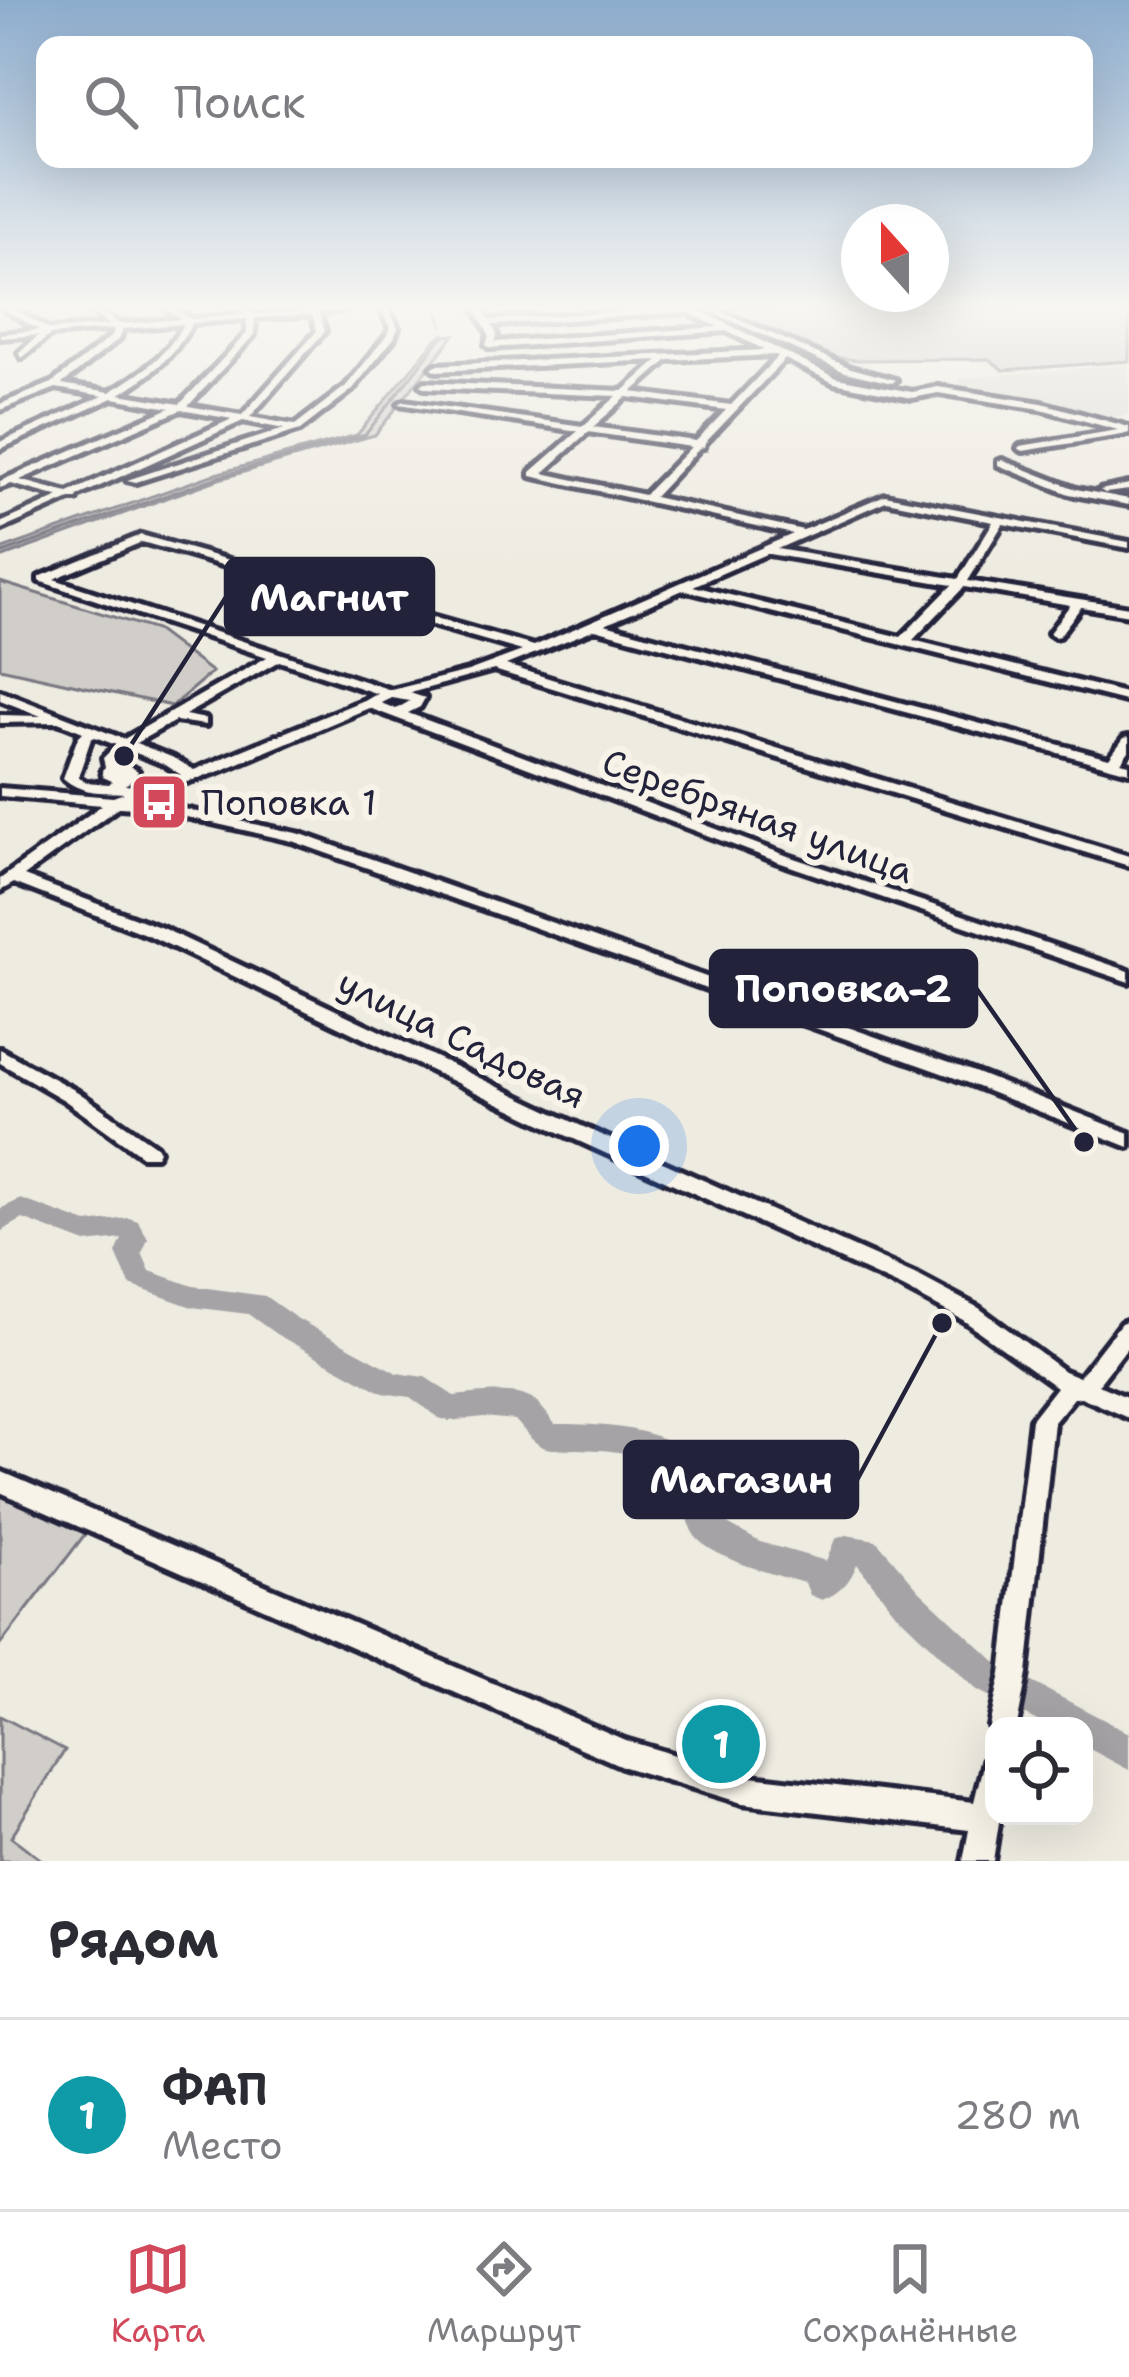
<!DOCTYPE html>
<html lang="ru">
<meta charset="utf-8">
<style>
body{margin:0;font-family:"Shantell Sans",sans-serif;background:#f2f2f3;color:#2b2b33}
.controls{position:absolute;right:36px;bottom:36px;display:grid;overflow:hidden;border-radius:24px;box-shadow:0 12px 48px #0002}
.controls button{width:108px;height:108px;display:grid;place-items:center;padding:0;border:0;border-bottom:3px solid #e1e1e2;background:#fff;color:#2b2b33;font:60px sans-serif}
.compass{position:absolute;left:841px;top:204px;width:108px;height:108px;border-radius:50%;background:#fff;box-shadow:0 12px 48px #0002;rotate:339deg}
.you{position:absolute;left:639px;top:1146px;width:42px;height:42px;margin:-30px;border:9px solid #fff;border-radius:50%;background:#1a73e8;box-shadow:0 0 0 18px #1a73e833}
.badge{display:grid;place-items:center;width:78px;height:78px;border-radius:50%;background:#d1495b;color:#fff;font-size:39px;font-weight:700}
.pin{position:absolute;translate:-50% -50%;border:6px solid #fff;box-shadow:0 3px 12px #0006}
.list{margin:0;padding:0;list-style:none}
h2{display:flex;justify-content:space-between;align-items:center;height:156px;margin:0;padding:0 48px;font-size:51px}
h2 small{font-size:39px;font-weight:400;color:#7c7c81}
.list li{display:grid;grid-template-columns:78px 1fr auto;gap:36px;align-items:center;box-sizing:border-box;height:192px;padding:0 48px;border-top:3px solid #e1e1e2}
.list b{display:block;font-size:45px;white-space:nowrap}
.list p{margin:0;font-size:39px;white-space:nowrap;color:#7c7c81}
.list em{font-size:39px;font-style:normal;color:#7c7c81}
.icon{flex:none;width:66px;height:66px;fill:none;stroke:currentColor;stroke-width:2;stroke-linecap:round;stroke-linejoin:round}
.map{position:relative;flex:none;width:1129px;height:1861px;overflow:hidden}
.search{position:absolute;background:#fff;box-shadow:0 12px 48px #0002;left:36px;right:36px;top:36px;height:132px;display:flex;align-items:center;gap:30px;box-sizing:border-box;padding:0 42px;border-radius:24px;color:#7c7c81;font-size:45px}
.sheet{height:348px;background:#fff}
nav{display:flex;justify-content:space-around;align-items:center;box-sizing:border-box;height:168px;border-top:3px solid #e1e1e2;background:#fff;font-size:33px;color:#7c7c81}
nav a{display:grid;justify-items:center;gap:6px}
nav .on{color:#d1495b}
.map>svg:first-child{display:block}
</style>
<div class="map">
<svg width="1129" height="1861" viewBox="0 0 1129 1861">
<rect width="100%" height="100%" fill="#eeebe1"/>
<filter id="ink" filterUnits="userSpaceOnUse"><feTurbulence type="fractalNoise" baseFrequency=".00833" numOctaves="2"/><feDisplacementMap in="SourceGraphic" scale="24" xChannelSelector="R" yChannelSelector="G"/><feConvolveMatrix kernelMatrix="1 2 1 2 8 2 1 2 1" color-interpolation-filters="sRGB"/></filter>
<g filter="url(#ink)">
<!-- built -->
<path fill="#dfdcd4" d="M1129 364V414L1099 419 958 392 960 378Z"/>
<!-- green -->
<g fill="#d1cdc9" stroke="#7a7882" stroke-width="3">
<path d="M716 309H1129V361L1003 370 989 359 857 360 824 356Z"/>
<path d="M454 335 375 435 219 479 0 558V550L212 475 357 435 438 337Z"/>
<path d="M0 582 156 630 212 672 172 706 0 668Z"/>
<path d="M0 1489 89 1529 0 1645Z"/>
<path d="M0 1716 65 1750 11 1837 43 1861H0Z"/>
</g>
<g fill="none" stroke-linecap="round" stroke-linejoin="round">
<!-- stream -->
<g stroke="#716f7b" stroke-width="3">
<path d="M438 309 442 325"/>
<path d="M0 554 218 477 365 435 444 334"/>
</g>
<!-- river -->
<path fill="#a6a3a6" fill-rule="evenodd" d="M21 1199 87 1223 129 1218 138 1221 148 1239 142 1253 150 1271 193 1286 265 1296 296 1318 397 1373 425 1377 454 1396C476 1394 515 1387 535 1401 542 1406 549 1417 555 1424 627 1424 717 1431 722 1521L760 1542 826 1561 835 1539 846 1535 876 1540 920 1591 999 1665 1129 1733V1770L1084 1746V1726H1047L975 1689 896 1613 857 1564C850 1582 840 1593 822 1600L810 1595 805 1583C778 1576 711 1558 695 1536 678 1513 705 1491 660 1465 635 1451 605 1450 578 1449 567 1449 551 1451 541 1446 531 1441 523 1428 515 1420L483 1417 449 1421 439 1418 410 1397 383 1393 276 1334 248 1314 192 1307 130 1285 116 1253 122 1239 86 1243 23 1219 0 1232V1209Z"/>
</g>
<!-- building -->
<path fill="#bbb8b7" stroke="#22223b" stroke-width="3" d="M710 1719 745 1733 733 1768 697 1755Z"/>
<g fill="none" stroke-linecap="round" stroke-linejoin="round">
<!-- minor casing -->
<g stroke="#22223b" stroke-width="10">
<g id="minor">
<path d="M4 309H14L50 330 110 325 88 309H97L120 324 181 319 166 309H175L191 319 245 314 242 311 245 309 254 314 349 309 319 313 325 331 250 417 295 425 346 386 387 335 390 328 381 309H389L398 328 394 338 352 390 300 430 136 482 127 480 284 429 243 421 78 496 77 499H70L0 530V523L59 497 11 484 0 488V481L170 408 113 398 0 449V442L103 396 56 388 0 410V404L52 383 113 335 114 329 50 335 22 358 19 353 39 335 0 338V334L39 330ZM312 314 317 331 242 415 188 406 254 335 255 318ZM247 319V333L180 404 120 394C151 375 175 356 192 323ZM183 324C167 356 140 374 110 392L62 384 120 338 123 329ZM181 410 232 419 68 493 20 480Z"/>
<path d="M475 309H483L489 320 659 309H697L837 378 912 392 938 387 1042 403 1129 427V433L1122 435 1023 451 1018 448 1020 446 1118 430 1041 409 938 393 912 398 834 383 785 359 705 443 704 447 700 448 654 497 803 530 885 495 1129 542V548L1003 524 968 581 1129 607V615L1081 607 1059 636 1055 637 1049 633 1070 605 964 587 913 640 1129 694V702L683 590 605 624 1109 758 1124 738 1129 737V751L1121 762 1129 764V772L595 629 506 665 1129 856V866L494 670 410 693 425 698 420 707 408 713 788 856 1129 971V982L778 862 369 708 220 771 136 799 301 834 964 1068 1129 1133V1147L950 1076 292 841 151 809 119 807 24 876 162 928 577 1124 919 1276 979 1308 1064 1371 1079 1377 1121 1323 1129 1320V1345L1098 1385 1129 1398V1418L1081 1397 1074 1398 1054 1422 1027 1674 1017 1726H994V1736L989 1726 1001 1674 1031 1419 1056 1387 963 1320 903 1288 563 1134 150 936 14 883 0 891V879L102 805 0 796V788L113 797 124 793C101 792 81 794 63 778L78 737 83 732 58 722 0 723V715L41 716 0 700V691L124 739 267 657 39 581V577L141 535 534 646 793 534 531 476V472L578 431 399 404 404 401 583 426 617 396 425 388 421 385 425 382 623 391 658 360 436 371 432 368 436 365 765 350 726 331 490 348 486 345 489 335ZM687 312 718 327 495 342 497 335 492 325ZM775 355 778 356 731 405 632 392 668 360ZM627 397H628L726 410 696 441 593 427ZM588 432 691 447 644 495 543 473ZM886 501 993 522 958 579 777 549ZM142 542 522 651 468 671 391 690 54 579ZM766 554H769L952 585 901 637 693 586ZM279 661 378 694 194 770 174 758 136 743 175 721 206 725V719L185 715ZM391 698 410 701 396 709 381 703ZM95 737 116 745 103 758 105 767 102 770 103 777 112 781 109 784 86 782 78 777 91 739ZM128 750 164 764 181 775 143 787 125 785 134 779 138 771 126 764 119 763 117 759Z"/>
<path d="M705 309H715L851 368 896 380 892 383 845 372Z"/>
<path d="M1002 460 1076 489 1129 499V505L1069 494 998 465V461Z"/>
<path d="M1129 484V490L1105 493 1100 490Z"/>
<path d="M0 1049 78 1092 156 1146 159 1151 156 1156H142L64 1100 0 1063Z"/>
<path d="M0 1471 625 1740 742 1775 974 1802 984 1761 994 1757V1816H1000L993 1861H963L969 1830 742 1803 624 1767 0 1492Z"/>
</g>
</g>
<!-- minor -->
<use href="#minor" fill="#f7f3e8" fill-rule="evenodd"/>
</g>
</g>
<!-- sky -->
<linearGradient id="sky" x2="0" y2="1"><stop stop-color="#8dadce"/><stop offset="0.54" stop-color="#f7f6f2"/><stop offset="1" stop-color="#f7f6f2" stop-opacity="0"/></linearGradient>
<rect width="1129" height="569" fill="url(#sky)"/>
<!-- icons -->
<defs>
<g id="bus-square" transform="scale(3)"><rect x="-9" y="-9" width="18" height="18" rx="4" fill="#d1495b" stroke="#f7f3e8"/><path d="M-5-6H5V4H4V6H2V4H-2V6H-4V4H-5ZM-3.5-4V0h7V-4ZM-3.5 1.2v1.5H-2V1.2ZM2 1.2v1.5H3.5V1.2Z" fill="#fff"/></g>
</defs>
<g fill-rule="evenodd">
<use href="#bus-square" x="159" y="802"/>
</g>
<g text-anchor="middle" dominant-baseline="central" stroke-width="12" stroke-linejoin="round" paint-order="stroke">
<!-- poi labels -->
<g font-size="36" fill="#22223b" stroke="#f7f3e8" text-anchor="start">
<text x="201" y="802">Поповка 1</text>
</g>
<!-- street labels -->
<g font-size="36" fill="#22223b" stroke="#f7f3e8">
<text transform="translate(758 816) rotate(20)">Серебряная улица</text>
<text transform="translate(462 1039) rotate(26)">улица Садовая</text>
</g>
</g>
<!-- callouts -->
<path fill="none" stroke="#22223b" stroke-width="4.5" d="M124 756L226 597M1084 1142L976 988M942 1323L857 1480"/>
<g fill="#22223b" stroke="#f7f3e8" stroke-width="4.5">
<circle cx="124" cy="756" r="12"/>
<circle cx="1084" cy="1142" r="12"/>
<circle cx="942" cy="1323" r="12"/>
</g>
<g fill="#22223b" stroke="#22223b" stroke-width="4.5">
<rect x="226" y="559" width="207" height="75" rx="12"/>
<rect x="711" y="951" width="265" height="75" rx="12"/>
<rect x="625" y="1442" width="232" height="75" rx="12"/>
</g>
<g font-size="39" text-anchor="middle" font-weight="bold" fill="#fff">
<text x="329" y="611">Магнит</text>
<text x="843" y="1002">Поповка-2</text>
<text x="741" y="1493">Магазин</text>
</g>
</svg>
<div class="controls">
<button><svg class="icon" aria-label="locate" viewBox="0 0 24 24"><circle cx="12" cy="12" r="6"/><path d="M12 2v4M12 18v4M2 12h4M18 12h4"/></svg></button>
</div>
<svg class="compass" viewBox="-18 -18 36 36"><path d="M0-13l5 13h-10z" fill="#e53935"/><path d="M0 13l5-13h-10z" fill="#7c7c81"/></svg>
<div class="you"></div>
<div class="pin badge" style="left:721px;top:1744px;background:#0f9aa8">1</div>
<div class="search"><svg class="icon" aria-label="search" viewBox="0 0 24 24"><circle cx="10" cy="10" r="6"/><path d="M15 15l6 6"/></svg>Поиск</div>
</div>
<section class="sheet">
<h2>Рядом<small></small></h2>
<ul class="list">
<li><span class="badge" style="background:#0f9aa8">1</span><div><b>ФАП</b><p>Место</p></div><em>280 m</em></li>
</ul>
</section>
<nav>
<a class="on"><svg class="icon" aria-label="map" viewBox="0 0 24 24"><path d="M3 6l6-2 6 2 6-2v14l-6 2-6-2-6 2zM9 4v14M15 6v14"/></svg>Карта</a>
<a><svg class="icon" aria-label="directions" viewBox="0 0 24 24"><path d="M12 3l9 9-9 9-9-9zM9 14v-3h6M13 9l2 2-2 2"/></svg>Маршрут</a>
<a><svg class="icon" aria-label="saved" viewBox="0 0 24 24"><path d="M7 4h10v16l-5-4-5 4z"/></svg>Сохранённые</a>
</nav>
